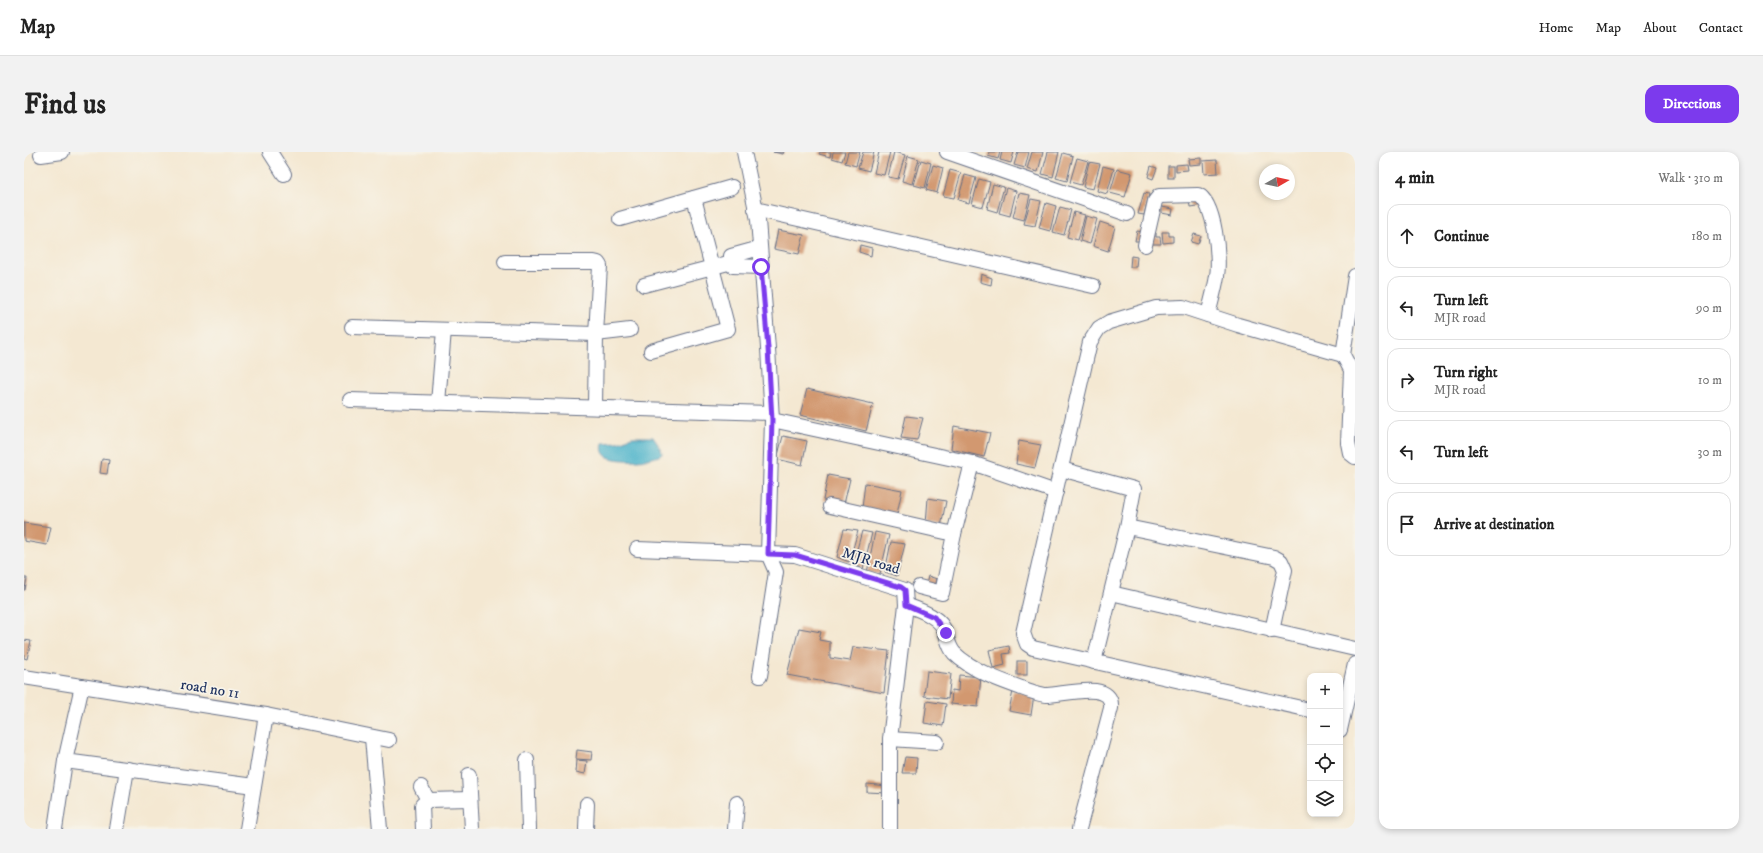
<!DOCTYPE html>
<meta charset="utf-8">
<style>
body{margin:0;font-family:"IM FELL DW Pica",serif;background:#f2f2f2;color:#222}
.controls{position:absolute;right:12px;bottom:12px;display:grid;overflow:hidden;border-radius:8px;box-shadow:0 2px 6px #0003}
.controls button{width:36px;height:36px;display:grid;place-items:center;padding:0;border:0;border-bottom:1px solid #e0e0e0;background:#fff;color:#222;font:20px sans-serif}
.compass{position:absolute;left:1235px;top:12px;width:36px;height:36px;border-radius:50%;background:#fff;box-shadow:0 2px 6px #0003;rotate:81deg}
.stop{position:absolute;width:12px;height:12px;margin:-9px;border:3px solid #7c3aed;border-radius:50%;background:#fff}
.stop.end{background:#7c3aed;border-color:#fff;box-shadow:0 1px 4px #0008}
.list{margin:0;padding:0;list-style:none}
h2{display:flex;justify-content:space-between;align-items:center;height:52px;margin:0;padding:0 16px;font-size:17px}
h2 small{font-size:13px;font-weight:400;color:#767676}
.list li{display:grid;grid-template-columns:26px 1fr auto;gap:12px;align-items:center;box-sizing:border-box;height:64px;margin:0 8px 8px;padding:0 8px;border:1px solid #e0e0e0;border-radius:12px}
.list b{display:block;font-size:15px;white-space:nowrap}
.list p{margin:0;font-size:13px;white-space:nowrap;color:#767676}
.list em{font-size:13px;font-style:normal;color:#767676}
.icon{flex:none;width:22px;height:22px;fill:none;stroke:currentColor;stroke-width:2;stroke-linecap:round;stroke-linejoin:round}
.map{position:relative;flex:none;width:1331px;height:677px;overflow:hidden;border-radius:12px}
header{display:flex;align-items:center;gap:24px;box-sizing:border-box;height:56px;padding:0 20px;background:#fff;border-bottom:1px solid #e0e0e0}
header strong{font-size:19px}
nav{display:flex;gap:22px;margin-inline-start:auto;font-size:14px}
.intro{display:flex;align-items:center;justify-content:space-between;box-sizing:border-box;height:96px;padding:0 24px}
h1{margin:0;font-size:28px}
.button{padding:10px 18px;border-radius:12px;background:#7c3aed;color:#fff;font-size:14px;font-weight:700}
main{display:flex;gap:24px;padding:0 24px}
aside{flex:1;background:#fff;border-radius:12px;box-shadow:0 2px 6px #0003}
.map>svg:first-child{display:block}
</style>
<header>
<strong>Map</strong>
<nav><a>Home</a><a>Map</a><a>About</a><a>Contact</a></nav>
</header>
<div class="intro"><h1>Find us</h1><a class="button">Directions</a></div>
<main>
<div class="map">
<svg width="1331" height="677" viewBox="0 0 1331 677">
<rect width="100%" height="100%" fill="#f7f3e8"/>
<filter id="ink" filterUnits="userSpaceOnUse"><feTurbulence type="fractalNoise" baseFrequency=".025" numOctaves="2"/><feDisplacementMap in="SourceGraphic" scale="8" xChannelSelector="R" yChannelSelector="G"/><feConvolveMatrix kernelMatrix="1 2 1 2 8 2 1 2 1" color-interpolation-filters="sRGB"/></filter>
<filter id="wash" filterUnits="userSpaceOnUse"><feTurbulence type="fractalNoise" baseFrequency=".012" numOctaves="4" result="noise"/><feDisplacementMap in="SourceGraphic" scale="16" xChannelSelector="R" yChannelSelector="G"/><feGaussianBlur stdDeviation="0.9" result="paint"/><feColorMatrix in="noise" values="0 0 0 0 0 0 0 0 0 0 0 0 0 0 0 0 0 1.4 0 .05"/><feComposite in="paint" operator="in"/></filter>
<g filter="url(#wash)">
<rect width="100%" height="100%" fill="#f4e8d2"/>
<!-- water -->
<path fill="#4db4cb" stroke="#347294" d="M608 285H629L637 297 638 302C630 309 589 311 581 303 578 300 578 295 579 291L594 290Z"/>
<g id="blocks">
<!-- building -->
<g fill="#d2986f">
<path d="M749 0H760L759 2Z"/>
<path d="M796 0H807L806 5 795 2Z"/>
<path d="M809 0H821L818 9 808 6Z"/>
<path d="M824 0H836L832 14 821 11Z"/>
<path d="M839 0H850L845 19 834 16Z"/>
<path d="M855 0H866L860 23 850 21Z"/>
<path d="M870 0 881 3 874 27 864 25Z"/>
<path d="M965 0H976L974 7 964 4Z"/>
<path d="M978 0H990L987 11 976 8Z"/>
<path d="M994 0H1005L1001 16 990 13Z"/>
<path d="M1008 0H1019L1014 20 1003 17Z"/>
<path d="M1024 0H1035L1029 25 1018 22Z"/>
<path d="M1039 1 1049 4 1043 29 1032 26Z"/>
<path d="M884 4 895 7 888 32 878 29Z"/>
<path d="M1053 6 1064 9 1057 33 1046 30Z"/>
<path d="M1177 6V12L1165 13 1164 7Z"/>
<path d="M897 8 907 11 901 36 890 33Z"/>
<path d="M1193 8 1194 21 1180 22 1179 9Z"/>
<path d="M1065 10 1076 12 1069 37 1059 35Z"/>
<path d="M1163 12 1164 18 1152 19V13Z"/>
<path d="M909 13 919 16 913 41 902 38Z"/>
<path d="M1079 14 1090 17 1083 42 1073 39Z"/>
<path d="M1127 14 1133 16 1129 27 1124 25Z"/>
<rect x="1144" y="14" width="6" height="12"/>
<path d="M1093 17 1108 21 1101 45 1086 41Z"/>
<path d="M926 18 937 21 930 46 919 44Z"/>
<path d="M941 23 952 26 945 51 934 48Z"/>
<path d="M955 27 966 30 959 55 948 52Z"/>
<path d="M969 32 980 35 973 60 963 57Z"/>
<path d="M982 36 992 39 986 64 975 61Z"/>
<path d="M995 41 1006 43 1000 68 989 65Z"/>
<path d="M1120 41 1125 42 1120 63 1114 62Z"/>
<path d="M1007 47 1017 49 1011 74 1000 72Z"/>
<path d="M1165 47 1179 53 1166 55Z"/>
<path d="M1022 51 1032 54 1026 79 1015 76Z"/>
<path d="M1036 55 1047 58 1040 83 1029 80Z"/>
<path d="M1138 55 1149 57 1148 63 1138 61Z"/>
<path d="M1050 60 1061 63 1054 88 1043 85Z"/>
<path d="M1062 64 1073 67 1066 92 1056 89Z"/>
<path d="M1076 70 1091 75 1084 99 1069 94Z"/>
<path d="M754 78 780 83 775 102 750 97Z"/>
<path d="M1113 79 1119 80 1118 89H1111Z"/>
<path d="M1138 80H1145V84H1149V90L1139 91Z"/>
<path d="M1132 81V85H1136L1137 92H1126V82Z"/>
<path d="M1170 82 1177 84 1174 92 1167 90Z"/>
<path d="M836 93 848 96 847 104 835 100Z"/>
<path d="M1107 104 1113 105 1112 115H1106Z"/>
<path d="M957 122 968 126 967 133 956 130Z"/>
<path d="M783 237 849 252 842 279 776 263Z"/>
<path d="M882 264 899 266 893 288 877 286Z"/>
<path d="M930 274 966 281 960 305 927 297Z"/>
<path d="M759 284 783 289 778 313 753 307Z"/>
<path d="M995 289 1017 293 1011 316 992 312Z"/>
<path d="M78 307 85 308 83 322 76 321Z"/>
<path d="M804 323 826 327 820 352 799 348Z"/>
<path d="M841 331 878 338 873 362 838 356Z"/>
<path d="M904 346 922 349 917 375 902 372Z"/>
<path d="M0 371 27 375 23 393 0 389Z"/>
<path d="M820 377 834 379 825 410 813 405Z"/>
<path d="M838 379 848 381 839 417 829 412Z"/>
<path d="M851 380 865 383 856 422 843 421Z"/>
<path d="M867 390 881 392 873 424 861 420Z"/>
<path d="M904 424 913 427 911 435 902 433Z"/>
<path d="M0 426H3L1 438H0Z"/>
<path d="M775 476 797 480 795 488 806 490V506L826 509 829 495 865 499 860 541 763 523Z"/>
<path d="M0 488 7 489 3 507 0 506Z"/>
<path d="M985 494 986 501 979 502 981 513 969 516 965 498Z"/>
<rect x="993" y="509" width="10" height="14"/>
<path d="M903 519 927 522 924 547 900 544Z"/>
<path d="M935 523 957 525 954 555 927 552 928 538 934 539Z"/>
<path d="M989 539 1010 543 1007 563 985 559Z"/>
<path d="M903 549 922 552 919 574 900 571Z"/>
<path d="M553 598 568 600 567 608 552 607Z"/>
<path d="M881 605 893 606 892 621H878Z"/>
<path d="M553 608 563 609 561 622 552 620Z"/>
<path d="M843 632 864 634 863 641 843 640Z"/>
</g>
</g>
</g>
<g filter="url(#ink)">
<use href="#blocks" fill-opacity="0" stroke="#677087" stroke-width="1"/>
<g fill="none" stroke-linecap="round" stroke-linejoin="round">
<!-- minor casing -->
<g stroke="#677087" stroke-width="16">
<g id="minor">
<path d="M246 0 260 22"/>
<path d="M720 0 734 68 744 196 748 268 744 402 752 420 736 524"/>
<path d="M923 0 1103 62"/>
<path d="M17 3 38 0"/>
<path d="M731 57 1069 134"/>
<path d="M596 67 708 35"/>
<path d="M1121 93 1131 49 1135 44 1174 43C1191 50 1196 107 1193 124 1191 137 1187 150 1184 163"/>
<path d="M736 96 707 104 709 114 737 115"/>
<path d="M481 110H570L574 111 576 114 572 182 571 255"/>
<path d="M1331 124 1319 203 1327 218 1324 291 1326 301 1331 305"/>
<path d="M620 133 708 110"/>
<path d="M328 175 572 182 606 178"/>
<path d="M627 199 704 177 670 46"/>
<path d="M326 248 747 261"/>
<path d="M414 251 420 178"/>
<path d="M748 268 948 311 1032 340"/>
<path d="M1037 317 1110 337 1103 375 1070 510"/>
<path d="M806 354 930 382"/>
<path d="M1103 375 1250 405 1257 409 1261 418 1248 479"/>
<path d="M613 397 771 403 881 438 882 453 866 587V677"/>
<path d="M895 435 918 441 930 382 948 311"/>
<path d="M1087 441 1331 497"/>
<path d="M882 453C896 458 918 465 922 482 924 489 925 495 930 501 949 520 983 531 1009 540 1013 541 1018 543 1023 543 1039 543 1090 527 1087 556L1055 677"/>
<path d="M0 525 242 563 365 588"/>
<path d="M1286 558 1009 496 1003 492 999 481 1066 190 1075 176 1085 170 1132 156 1159 155 1214 173 1319 203"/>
<path d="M1316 578 1331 512"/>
<path d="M348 586 356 677"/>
<path d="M866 587 913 590"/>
<path d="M503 608 505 677"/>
<path d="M41 609 230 634"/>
<path d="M445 623 448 677"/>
<path d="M397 635 404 648"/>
<path d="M31 677 41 609 58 534"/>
<path d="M93 677 103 617"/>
<path d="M223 677 242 563"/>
<path d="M399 677 398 653 404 648 446 647"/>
<path d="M562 677 563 652"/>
<path d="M711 677 713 651"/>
</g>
</g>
<!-- minor -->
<use href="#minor" stroke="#fff" stroke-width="14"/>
</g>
</g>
<g fill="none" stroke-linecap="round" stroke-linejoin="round" filter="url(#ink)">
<!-- route -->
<path stroke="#7c3aed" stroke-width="5" d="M737 115 744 196 748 268 744 402 771 403 877 435 881 438 882 453 910 465 922 481"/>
</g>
<g text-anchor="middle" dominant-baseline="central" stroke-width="3.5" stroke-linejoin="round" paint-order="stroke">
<!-- street labels -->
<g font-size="15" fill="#1b2f5e" stroke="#f7f3e8">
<text transform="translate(847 409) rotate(17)">MJR road</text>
<text transform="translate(186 537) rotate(9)">road no 11</text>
</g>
</g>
</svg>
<div class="controls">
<button>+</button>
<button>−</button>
<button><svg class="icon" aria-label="locate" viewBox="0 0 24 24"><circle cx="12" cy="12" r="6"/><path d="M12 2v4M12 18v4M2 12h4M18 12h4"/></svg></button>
<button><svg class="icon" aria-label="layers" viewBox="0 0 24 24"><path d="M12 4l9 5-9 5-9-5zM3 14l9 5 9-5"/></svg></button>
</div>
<svg class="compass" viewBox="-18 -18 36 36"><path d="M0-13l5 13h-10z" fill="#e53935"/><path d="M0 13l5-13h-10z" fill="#767676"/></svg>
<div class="stop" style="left:737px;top:115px"></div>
<div class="stop end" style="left:922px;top:481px"></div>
</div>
<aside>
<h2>4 min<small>Walk · 310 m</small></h2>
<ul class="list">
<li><svg class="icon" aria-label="ahead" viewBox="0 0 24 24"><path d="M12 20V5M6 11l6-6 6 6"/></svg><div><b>Continue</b></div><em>180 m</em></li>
<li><svg class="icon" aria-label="left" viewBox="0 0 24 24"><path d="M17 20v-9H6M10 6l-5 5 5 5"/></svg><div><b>Turn left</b><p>MJR road</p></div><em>90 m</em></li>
<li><svg class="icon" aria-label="right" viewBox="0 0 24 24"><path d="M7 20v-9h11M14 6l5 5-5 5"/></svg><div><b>Turn right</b><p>MJR road</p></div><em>10 m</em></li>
<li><svg class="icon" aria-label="left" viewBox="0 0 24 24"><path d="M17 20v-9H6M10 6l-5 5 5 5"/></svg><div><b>Turn left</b></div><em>30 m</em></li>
<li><svg class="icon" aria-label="arrive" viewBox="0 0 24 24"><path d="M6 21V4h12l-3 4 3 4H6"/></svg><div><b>Arrive at destination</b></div></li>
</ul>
</aside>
</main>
